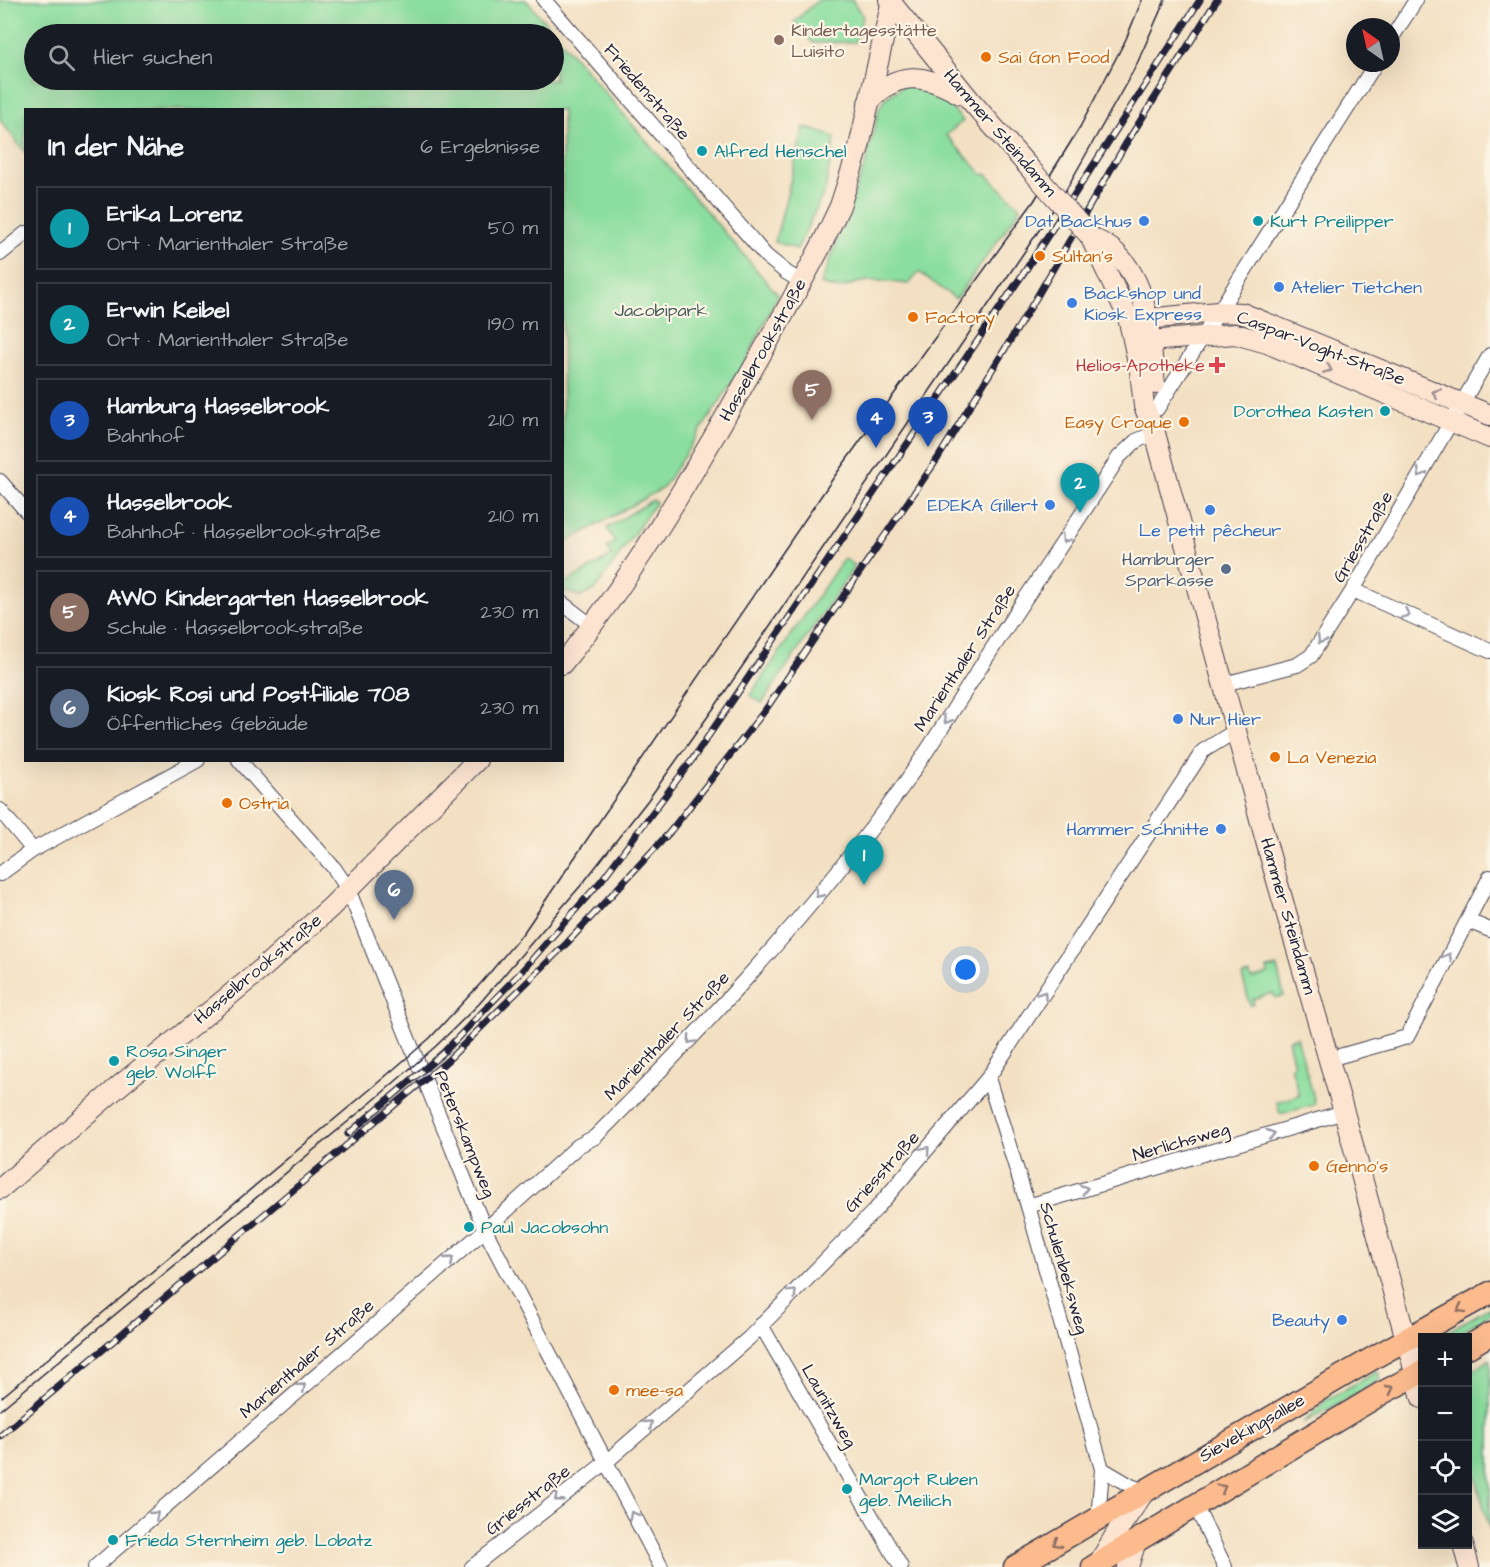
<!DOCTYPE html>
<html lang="de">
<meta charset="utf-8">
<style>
body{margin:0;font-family:"Architects Daughter",sans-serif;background:#242831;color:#f1f3f6}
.controls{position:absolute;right:18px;bottom:18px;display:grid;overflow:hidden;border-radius:0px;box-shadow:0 6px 24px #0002}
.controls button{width:54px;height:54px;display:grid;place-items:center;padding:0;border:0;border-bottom:2px solid #363941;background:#171b24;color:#f1f3f6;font:30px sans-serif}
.compass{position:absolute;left:1346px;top:18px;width:54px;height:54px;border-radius:50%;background:#171b24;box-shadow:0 6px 24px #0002;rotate:326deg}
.you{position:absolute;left:966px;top:970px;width:21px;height:21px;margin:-15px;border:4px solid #fff;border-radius:50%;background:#1a73e8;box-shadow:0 0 0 9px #1a73e833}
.badge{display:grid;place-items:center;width:39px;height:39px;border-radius:50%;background:#1a73e8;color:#fff;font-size:20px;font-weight:700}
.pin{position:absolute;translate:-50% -50px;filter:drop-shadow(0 2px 3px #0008)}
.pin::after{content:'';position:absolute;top:32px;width:21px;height:18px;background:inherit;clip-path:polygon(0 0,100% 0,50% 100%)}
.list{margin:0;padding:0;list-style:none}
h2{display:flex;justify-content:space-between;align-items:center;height:78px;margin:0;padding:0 24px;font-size:26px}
h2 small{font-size:20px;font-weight:400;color:#9ea1a6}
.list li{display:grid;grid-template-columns:39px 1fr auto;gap:18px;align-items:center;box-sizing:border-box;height:84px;margin:0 12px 12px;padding:0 12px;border:2px solid #363941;border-radius:0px}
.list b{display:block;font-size:22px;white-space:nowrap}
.list p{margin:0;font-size:20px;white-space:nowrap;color:#9ea1a6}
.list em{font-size:20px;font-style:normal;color:#9ea1a6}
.icon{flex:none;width:33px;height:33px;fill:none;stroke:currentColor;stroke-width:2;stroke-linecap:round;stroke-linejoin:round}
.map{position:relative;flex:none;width:1490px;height:1567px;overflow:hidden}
.search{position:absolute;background:#171b24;box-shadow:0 6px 24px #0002;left:24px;top:24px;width:540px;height:66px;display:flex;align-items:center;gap:15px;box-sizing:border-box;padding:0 21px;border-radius:33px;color:#9ea1a6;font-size:22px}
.panel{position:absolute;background:#171b24;box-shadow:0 6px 24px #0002;left:24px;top:108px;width:540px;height:654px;border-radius:0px}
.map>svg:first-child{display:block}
</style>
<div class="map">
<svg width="1490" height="1567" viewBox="0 0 1490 1567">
<rect width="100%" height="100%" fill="#fcf5e5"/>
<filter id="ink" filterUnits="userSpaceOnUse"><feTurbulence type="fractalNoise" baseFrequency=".0167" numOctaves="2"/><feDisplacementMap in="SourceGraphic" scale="12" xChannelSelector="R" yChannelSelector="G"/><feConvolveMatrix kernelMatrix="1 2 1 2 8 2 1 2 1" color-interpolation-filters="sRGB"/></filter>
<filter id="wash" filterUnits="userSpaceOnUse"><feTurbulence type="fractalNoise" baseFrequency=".008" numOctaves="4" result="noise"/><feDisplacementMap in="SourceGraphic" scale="24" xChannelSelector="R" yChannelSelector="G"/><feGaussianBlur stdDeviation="1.35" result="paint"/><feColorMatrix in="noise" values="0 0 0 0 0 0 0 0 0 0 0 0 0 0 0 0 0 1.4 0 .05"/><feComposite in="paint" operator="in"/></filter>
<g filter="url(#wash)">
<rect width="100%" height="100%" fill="#f3e0c2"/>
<!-- green -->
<g fill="#8bde9f" stroke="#56806d" stroke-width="1.5" fill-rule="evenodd">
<path d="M0 0H526L778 295 745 363 663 488 563 544 562 110H26L25 152 0 120ZM34 34H554V80H34Z"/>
<path d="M818 0H852L863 16 855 42 813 43 794 22Z"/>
<path d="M905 85 938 92 963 121 946 135 983 175 986 174 1021 208 956 299 919 272 909 284C894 283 877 279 862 282 844 285 840 293 821 284L866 162 879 109 885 98Z"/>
<path d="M804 127 835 137 825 190 797 249 775 242Z"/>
<path d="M652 500 656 502 595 590 581 597 563 590V579L565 583 612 556 607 547 615 542 607 528Z"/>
<path d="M844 558 855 566 762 703 750 695Z"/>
<path d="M1277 967 1284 996 1275 998 1273 993 1253 999 1254 1004 1250 1005 1242 976 1250 974 1251 979 1268 974 1267 969Z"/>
<path d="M1297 1037 1315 1102 1314 1105 1280 1114 1277 1102 1299 1095 1291 1066 1294 1065 1288 1040Z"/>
<path d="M1490 1307V1314L1452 1337H1443L1442 1335Z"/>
<path d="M1490 1359V1530L1468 1450V1379L1471 1372Z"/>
<path d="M1378 1371 1380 1380 1302 1424 1326 1400Z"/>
</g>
</g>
<g filter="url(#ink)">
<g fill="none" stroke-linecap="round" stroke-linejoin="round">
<!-- street casing -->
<g stroke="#413e4f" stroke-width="16">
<g id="street">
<path d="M544 0 766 256 787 273 802 282"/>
<path d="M1391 39 1416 0"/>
<path d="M0 254 26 233"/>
<path d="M1157 409 1376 63"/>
<path d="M0 481 26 511"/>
<path d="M1353 590 1490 651"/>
<path d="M562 603 592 626"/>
<path d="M1224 684 1297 665 1311 656 1353 590 1490 355"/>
<path d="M239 760 334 868 348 889 485 1230 661 1567"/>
<path d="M0 810 33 850"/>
<path d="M0 874 33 850 198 760"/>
<path d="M1468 921 1490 930"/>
<path d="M1329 1059 1407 1037 1490 877"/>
<path d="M988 1078 1028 1206 1102 1469 1098 1520"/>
<path d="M1028 1206 1344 1112"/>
<path d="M761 1325 901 1567"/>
<path d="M1102 1469 1131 1486 1145 1491"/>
<path d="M1195 1505 1225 1567"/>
<path d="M95 1567 485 1230 578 1146 595 1137C697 1035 794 931 881 816 922 762 957 703 994 646 1035 583 1078 521 1119 457L1136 441 1155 433"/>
<path d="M472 1567 605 1463 749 1338 876 1209 988 1078 1203 751 1237 730"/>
</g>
</g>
<!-- secondary casing -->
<g stroke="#413e4f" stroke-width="22">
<g id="secondary">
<path d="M889 0 970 100 1033 172"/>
<path d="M868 103C897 69 925 74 960 94"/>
<path d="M1090 236 1128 317 1140 371 1144 406 1155 433 1273 867 1344 1112 1422 1398"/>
<path d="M1090 236C1099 242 1110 246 1117 254 1151 288 1149 339 1155 384"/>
<path d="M1147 319 1218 312 1242 313 1490 415"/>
<path d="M1150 341 1235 334 1267 343 1490 438"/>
<path d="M562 664C629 582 683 491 735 400 764 349 793 299 820 248L840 206 859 147 892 0"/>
<path d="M0 1189 118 1087 264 967 331 907 477 760"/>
<path d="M1463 1544 1469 1567"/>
<path d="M1098 1564 1120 1527 1145 1491"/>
<path d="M1128 1567 1136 1541"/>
</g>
</g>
<!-- primary casing -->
<g stroke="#413e4f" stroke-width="25">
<g id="primary">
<path d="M1468 1347 1490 1334"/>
<path d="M1015 1567 1380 1354 1490 1293"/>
<path d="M1093 1567 1382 1393 1422 1372"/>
</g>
</g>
<!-- street -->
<use href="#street" stroke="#fff" stroke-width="14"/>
<!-- secondary -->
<use href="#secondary" stroke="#fde4d1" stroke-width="20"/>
<!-- primary -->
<use href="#primary" stroke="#fbbb8d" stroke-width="22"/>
<!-- tram -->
<g stroke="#22223b" stroke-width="1.5">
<path d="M2 1397 367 1092 430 1038 482 982 524 932 834 477 1034 201 1080 127 1126 39 1142 0"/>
<path d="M0 1410 374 1100 436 1046 479 1004 583 883 648 800 716 705 1063 195 1136 66 1165 0"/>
</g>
<!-- rail casing -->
<g stroke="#22223b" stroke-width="7">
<g id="rail">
<path d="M348 1134 443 1053 520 973 601 881 692 760 1025 271 1200 0"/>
<path d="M0 1436 447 1061 567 943 669 833 766 709 938 458 1035 300 1125 145 1217 0"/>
</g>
</g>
<!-- rail -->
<use href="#rail" stroke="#fcf5e5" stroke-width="4.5" stroke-dasharray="14" stroke-linecap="butt"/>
<!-- secondary-bridge casing -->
<g stroke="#413e4f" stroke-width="22" stroke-linecap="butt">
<path id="secondary-bridge" d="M1033 172 1090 236"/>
</g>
<!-- secondary-bridge -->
<use href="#secondary-bridge" stroke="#fde4d1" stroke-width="20"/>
</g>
<!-- one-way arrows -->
<defs><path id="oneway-chevron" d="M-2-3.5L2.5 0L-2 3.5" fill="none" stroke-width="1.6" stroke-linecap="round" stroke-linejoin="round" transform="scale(1.5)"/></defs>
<g stroke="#9a8d8e">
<use href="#oneway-chevron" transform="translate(1328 369) rotate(23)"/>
<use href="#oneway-chevron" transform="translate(1436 393) rotate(-158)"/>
</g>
<g stroke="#9c9ca7">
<use href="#oneway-chevron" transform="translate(1421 473) rotate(120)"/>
<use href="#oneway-chevron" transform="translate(1065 539) rotate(124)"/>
<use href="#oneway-chevron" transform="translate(1406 614) rotate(24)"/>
<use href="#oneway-chevron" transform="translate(1321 640) rotate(122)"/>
<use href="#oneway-chevron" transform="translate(947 720) rotate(122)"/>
<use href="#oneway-chevron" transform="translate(819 894) rotate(129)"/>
<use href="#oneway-chevron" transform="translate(1448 957) rotate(-62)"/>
<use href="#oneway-chevron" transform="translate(1043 995) rotate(-57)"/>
<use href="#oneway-chevron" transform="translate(691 1040) rotate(133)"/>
<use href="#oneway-chevron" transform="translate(1271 1134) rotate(-16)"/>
<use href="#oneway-chevron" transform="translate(926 1150) rotate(-49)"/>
<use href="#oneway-chevron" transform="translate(1084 1189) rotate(-16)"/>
<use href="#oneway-chevron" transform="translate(450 1260) rotate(-41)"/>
<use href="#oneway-chevron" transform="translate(793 1293) rotate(-45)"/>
<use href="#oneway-chevron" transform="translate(302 1387) rotate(-41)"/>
<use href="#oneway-chevron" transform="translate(649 1424) rotate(-41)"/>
<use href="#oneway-chevron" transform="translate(558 1498) rotate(142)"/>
<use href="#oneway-chevron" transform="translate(155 1515) rotate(-41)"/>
<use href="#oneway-chevron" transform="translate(633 1515) rotate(-118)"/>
</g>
<g stroke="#8e6e64">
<use href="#oneway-chevron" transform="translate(1461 1309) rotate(151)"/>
<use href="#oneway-chevron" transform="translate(1390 1389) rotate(-28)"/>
<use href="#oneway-chevron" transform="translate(1222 1488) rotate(-31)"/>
<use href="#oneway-chevron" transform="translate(1057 1543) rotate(150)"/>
</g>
</g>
<!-- markers -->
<circle fill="#8d6e63" stroke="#fcf5e5" stroke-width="2" cx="779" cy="40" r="6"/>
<g fill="#e8710a" stroke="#fcf5e5" stroke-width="2">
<circle cx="986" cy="57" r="6"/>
<circle cx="1040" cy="256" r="6"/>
<circle cx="913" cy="317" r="6"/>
<circle cx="1184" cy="422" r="6"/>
<circle cx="1275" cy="757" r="6"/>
<circle cx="227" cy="803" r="6"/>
<circle cx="1314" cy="1166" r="6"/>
<circle cx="614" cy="1390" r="6"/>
</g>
<g fill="#0f9aa8" stroke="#fcf5e5" stroke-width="2">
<circle cx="702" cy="151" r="6"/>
<circle cx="1258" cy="221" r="6"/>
<circle cx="1385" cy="411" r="6"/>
<circle cx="114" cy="1061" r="6"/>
<circle cx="469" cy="1227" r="6"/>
<circle cx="847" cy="1489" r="6"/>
<circle cx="113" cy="1540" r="6"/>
</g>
<g fill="#3f7fe0" stroke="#fcf5e5" stroke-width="2">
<circle cx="1144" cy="221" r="6"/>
<circle cx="1279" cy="287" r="6"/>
<circle cx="1072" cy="303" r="6"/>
<circle cx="1050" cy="505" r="6"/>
<circle cx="1210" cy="510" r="6"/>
<circle cx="1178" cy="719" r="6"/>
<circle cx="1221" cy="829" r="6"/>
<circle cx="1342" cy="1320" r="6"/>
</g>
<path fill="#e0444e" stroke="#fcf5e5" stroke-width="2" d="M1214 356h6v6h6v6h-6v6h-6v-6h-6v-6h6z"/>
<circle fill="#5c6f8a" stroke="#fcf5e5" stroke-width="2" cx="1226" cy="569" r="6"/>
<g text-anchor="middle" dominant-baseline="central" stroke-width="4.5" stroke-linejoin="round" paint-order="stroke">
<!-- education labels -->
<g font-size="18" fill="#785e54" stroke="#fcf5e5" text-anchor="start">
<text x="791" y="30">Kindertagesstätte<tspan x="791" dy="21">Luisito</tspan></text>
</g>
<!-- food labels -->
<g font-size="18" fill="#c56008" stroke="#fcf5e5" text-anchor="start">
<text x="998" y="57">Sai Gon Food</text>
<text x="1052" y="256">Sultan's</text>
<text x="925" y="317">Factory</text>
<text x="1172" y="422" text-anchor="end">Easy Croque</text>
<text x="1287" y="757">La Venezia</text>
<text x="239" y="803">Ostria</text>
<text x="1326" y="1166">Genno's</text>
<text x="626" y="1390">mee-sa</text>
</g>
<!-- street labels -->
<g font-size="18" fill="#22223b" stroke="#fcf5e5">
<text transform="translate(647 92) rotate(49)">Friedenstraße</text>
<text transform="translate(1000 133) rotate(49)">Hammer Steindamm</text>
<text transform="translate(1321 348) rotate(21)">Caspar-Voght-Straße</text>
<text transform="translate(763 350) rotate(-61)">Hasselbrookstraße</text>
<text transform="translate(1363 537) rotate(-60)">Griesstraße</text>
<text transform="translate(965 658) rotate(-57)">Marienthaler Straße</text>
<text transform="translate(1288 916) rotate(74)">Hammer Steindamm</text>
<text transform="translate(258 969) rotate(-40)">Hasselbrookstraße</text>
<text transform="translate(667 1036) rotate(-46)">Marienthaler Straße</text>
<text transform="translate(465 1134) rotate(68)">Peterskampweg</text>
<text transform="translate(1181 1142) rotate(-16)">Nerlichsweg</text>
<text transform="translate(882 1172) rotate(-48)">Griesstraße</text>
<text transform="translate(1064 1268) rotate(74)">Schulenbeksweg</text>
<text transform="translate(307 1359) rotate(-41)">Marienthaler Straße</text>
<text transform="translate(829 1406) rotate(60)">Launitzweg</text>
<text transform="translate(1252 1428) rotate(-30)">Sievekingsallee</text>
<text transform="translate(528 1500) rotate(-38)">Griesstraße</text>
</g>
<!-- culture labels -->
<g font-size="18" fill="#0d838f" stroke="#fcf5e5" text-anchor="start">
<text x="714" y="151">Alfred Henschel</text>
<text x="1270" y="221">Kurt Preilipper</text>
<text x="1373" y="411" text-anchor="end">Dorothea Kasten</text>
<text x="126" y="1051">Rosa Singer<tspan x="126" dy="21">geb. Wolff</tspan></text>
<text x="481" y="1227">Paul Jacobsohn</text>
<text x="859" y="1479">Margot Ruben<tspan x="859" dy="21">geb. Meilich</tspan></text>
<text x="125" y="1540">Frieda Sternheim geb. Lobatz</text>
</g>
<!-- shop labels -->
<g font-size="18" fill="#366cbe" stroke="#fcf5e5" text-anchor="end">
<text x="1132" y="221">Dat Backhus</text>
<text x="1291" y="287" text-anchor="start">Atelier Tietchen</text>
<text x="1084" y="293" text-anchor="start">Backshop und<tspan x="1084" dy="21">Kiosk Express</tspan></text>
<text x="1038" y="505">EDEKA Gillert</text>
<text x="1210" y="530" text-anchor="middle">Le petit pêcheur</text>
<text x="1190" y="719" text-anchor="start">Nur Hier</text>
<text x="1209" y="829">Hammer Schnitte</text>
<text x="1330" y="1320">Beauty</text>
</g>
<!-- park labels -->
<g font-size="18" fill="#425a59" stroke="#fcf5e5">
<text x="661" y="310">Jacobipark</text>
</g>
<!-- health labels -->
<g font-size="18" fill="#be3a42" stroke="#fcf5e5" text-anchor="end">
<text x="1205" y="365">Helios-Apotheke</text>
</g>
<!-- service labels -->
<g font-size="18" fill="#4e5e75" stroke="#fcf5e5" text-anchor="end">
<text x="1214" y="559">Hamburger<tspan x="1214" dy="21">Sparkasse</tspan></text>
</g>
</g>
</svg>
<div class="controls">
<button>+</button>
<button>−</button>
<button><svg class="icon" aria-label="locate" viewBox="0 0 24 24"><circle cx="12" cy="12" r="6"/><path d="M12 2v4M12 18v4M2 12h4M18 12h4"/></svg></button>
<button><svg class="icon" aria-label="layers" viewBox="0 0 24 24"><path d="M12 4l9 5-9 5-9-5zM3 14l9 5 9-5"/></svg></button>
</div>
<svg class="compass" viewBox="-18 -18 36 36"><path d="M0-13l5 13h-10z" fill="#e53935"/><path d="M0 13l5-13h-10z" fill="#9ea1a6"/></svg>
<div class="you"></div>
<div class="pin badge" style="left:864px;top:885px;background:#0f9aa8">1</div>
<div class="pin badge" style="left:1080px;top:513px;background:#0f9aa8">2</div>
<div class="pin badge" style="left:928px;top:447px;background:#1a4fb4">3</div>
<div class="pin badge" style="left:876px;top:448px;background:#1a4fb4">4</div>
<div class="pin badge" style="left:812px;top:420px;background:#8d6e63">5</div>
<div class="pin badge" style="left:394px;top:920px;background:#5c6f8a">6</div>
<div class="search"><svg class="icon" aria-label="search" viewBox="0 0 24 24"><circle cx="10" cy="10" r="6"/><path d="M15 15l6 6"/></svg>Hier suchen</div>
<section class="panel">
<h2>In der Nähe<small>6 Ergebnisse</small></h2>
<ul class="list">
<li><span class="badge" style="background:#0f9aa8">1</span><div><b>Erika Lorenz</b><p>Ort · Marienthaler Straße</p></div><em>50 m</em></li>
<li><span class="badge" style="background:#0f9aa8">2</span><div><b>Erwin Keibel</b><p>Ort · Marienthaler Straße</p></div><em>190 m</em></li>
<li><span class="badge" style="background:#1a4fb4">3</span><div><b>Hamburg Hasselbrook</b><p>Bahnhof</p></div><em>210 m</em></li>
<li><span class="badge" style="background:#1a4fb4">4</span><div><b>Hasselbrook</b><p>Bahnhof · Hasselbrookstraße</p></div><em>210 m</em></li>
<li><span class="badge" style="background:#8d6e63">5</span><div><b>AWO Kindergarten Hasselbrook</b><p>Schule · Hasselbrookstraße</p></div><em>230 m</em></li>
<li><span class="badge" style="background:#5c6f8a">6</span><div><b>Kiosk Rosi und Postfiliale 708</b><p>Öffentliches Gebäude</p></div><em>230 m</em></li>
</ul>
</section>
</div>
